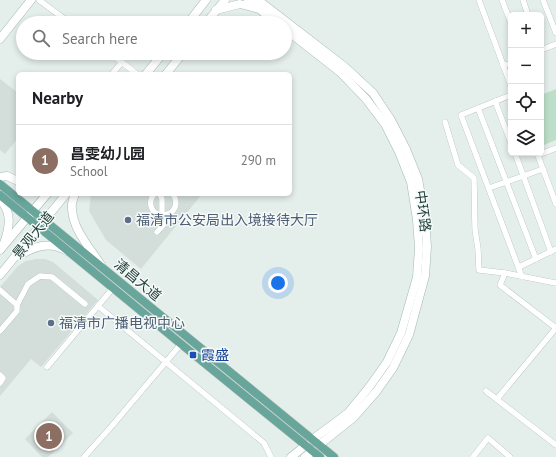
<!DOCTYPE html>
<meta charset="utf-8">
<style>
body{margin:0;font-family:"PT Sans","Noto Sans SC",sans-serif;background:#f6f6f6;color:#202124}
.controls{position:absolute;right:12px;top:12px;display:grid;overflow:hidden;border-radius:6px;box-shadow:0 2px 6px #0003}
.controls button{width:36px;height:36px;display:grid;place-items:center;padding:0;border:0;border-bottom:1px solid #e0e0e0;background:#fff;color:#202124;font:20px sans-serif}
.you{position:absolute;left:278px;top:283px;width:14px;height:14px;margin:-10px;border:3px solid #fff;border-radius:50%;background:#1a73e8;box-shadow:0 0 0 6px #1a73e833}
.badge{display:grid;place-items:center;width:26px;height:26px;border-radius:50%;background:#80523d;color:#fff;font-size:13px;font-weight:700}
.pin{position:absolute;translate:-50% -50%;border:2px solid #fff;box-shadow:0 1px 4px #0006}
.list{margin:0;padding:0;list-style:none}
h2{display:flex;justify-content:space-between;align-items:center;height:52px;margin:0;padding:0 16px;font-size:17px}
h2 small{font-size:13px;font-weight:400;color:#757577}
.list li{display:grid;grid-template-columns:26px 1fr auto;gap:12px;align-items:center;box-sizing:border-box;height:72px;padding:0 16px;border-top:1px solid #e0e0e0}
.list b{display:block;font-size:15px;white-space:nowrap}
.list p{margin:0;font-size:13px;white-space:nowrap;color:#757577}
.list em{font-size:13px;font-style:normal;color:#757577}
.icon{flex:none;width:22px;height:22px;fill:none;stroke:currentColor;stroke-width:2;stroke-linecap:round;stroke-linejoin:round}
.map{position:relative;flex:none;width:556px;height:457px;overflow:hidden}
.search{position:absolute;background:#fff;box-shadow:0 2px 6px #0003;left:16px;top:16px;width:276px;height:44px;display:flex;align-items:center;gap:10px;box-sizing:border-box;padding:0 14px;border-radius:22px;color:#757577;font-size:15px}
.panel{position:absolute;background:#fff;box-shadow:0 2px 6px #0003;left:16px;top:72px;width:276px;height:124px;border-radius:6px}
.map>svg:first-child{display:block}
</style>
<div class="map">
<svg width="556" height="457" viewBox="0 0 556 457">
<rect width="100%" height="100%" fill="#e4eeeb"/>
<!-- built -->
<g fill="#d3deda">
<path d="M0 79 18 93V138L5 154 0 150Z"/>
<path d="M91 194H202L141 269 106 240 89 211Z"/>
<path d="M36 259H45L53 262 98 300 41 367 31 359 0 396V287L18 266 26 261Z"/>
<path d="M52 412 73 433 48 457H42L25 439Z"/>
</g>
<!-- green -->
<path fill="#bddfc9" d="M556 89V140L544 145 541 138V95Z"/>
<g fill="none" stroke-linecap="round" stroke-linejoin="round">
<!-- street casing -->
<g stroke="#a6b7b3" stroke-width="6">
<g id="street">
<path d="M39 0 70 23"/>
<path d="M479 0 511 86"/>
<path d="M502 0 511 23"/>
<path d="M523 0 528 15"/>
<path d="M543 0 556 33"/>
<path d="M541 50 556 44"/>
<path d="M110 53 137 74"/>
<path d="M503 66 511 63"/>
<path d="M112 74 122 62"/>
<path d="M511 95 461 115 522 277"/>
<path d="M495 101 511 143"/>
<path d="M478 108 536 259"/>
<path d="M445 122 458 165 474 178 475 229 478 249 479 270 505 273 556 283"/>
<path d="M515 153 551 252"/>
<path d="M537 153 556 204"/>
<path d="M538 155 556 148"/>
<path d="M489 188 543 169"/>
<path d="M154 194C151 198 150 202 151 206 156 224 185 213 173 194"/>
<path d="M160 194 162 199V215"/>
<path d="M157 232 169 219 168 215"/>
<path d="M519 267 556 249"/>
<path d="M505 273 500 285 556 328"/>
<path d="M0 290 17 305"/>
<path d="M98 306 264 443 271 457"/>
<path d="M0 331 17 311V305L28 284 40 276 52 277 85 304"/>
<path d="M47 367 113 288"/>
<path d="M0 375 3 378 0 383"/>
<path d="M486 391 556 445"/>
<path d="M497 399 556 328"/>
<path d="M84 457 111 427 181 344"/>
<path d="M473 457 488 438 510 457"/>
</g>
</g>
<!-- secondary casing -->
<g stroke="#a2bab4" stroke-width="9">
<g id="secondary">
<path d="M248 0 277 23"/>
<path d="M258 0 345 67 373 93 391 120 406 149 418 179 425 217 427 247 425 276 409 335 393 368 376 392 353 418 319 445"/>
<path d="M216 10 240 4 259 9"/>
<path d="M188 23 206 0"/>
<path d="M206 23 225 0"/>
<path d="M285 29 340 72 366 99 385 124 399 152 411 182 417 220 419 248 417 277 401 333 387 362 370 386 348 413 313 439"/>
<path d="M0 39 31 0"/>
<path d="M146 74 163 53"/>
<path d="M166 74 183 53"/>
<path d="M0 177 7 176 18 181"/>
<path d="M75 194C73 199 71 204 72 209 73 230 90 248 101 265"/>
<path d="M0 199C12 213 10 226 4 243"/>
<path d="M0 250 47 194"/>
<path d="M18 256C34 247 49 240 67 251"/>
<path d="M0 275 66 194"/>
<path d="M291 457 306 445"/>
<path d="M305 457 313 451"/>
</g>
</g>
<!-- primary casing -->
<g stroke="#c1cac8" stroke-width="9">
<g id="primary">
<path d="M0 184 334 457"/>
<path d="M0 195 181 344 320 457"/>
</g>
</g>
<!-- street -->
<use href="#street" stroke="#fff" stroke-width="5.5"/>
<!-- secondary -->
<use href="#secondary" stroke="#fff" stroke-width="8"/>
<!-- primary -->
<use href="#primary" stroke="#68a59a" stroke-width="8"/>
</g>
<!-- markers -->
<g fill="#5c6f8a" stroke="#f5faf8" stroke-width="1.5">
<circle cx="128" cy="220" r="4"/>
<circle cx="51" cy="323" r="4"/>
</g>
<rect fill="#1a4fb4" stroke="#f5faf8" stroke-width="1.5" x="189" y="351" width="8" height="8" rx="2"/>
<g text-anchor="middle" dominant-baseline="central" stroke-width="3" stroke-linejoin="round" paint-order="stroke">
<!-- street labels -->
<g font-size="14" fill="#23413b" stroke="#f5faf8">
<text transform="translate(423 211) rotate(82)">中环路</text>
<text transform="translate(33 235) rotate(-51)">景观大道</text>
<text transform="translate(138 280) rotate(40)">清昌大道</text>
</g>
<!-- service labels -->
<g font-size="14" fill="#4e5e75" stroke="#f5faf8" text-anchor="start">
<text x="136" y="220">福清市公安局出入境接待大厅</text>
<text x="59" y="323">福清市广播电视中心</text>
</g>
<!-- transit labels -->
<g font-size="14" fill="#164399" stroke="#f5faf8" text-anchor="start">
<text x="201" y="355">霞盛</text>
</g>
</g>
</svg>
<div class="controls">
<button>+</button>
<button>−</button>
<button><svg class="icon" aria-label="locate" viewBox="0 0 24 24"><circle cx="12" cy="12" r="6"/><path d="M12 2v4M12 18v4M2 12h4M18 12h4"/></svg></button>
<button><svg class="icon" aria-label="layers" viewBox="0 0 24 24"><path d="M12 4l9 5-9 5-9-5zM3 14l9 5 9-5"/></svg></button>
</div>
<div class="you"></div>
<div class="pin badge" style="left:49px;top:436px;background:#8d6e63">1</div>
<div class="search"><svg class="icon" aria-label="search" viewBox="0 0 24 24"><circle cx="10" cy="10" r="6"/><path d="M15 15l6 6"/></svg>Search here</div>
<section class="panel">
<h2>Nearby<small></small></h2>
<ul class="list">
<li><span class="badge" style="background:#8d6e63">1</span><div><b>昌雯幼儿园</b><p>School</p></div><em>290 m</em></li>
</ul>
</section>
</div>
